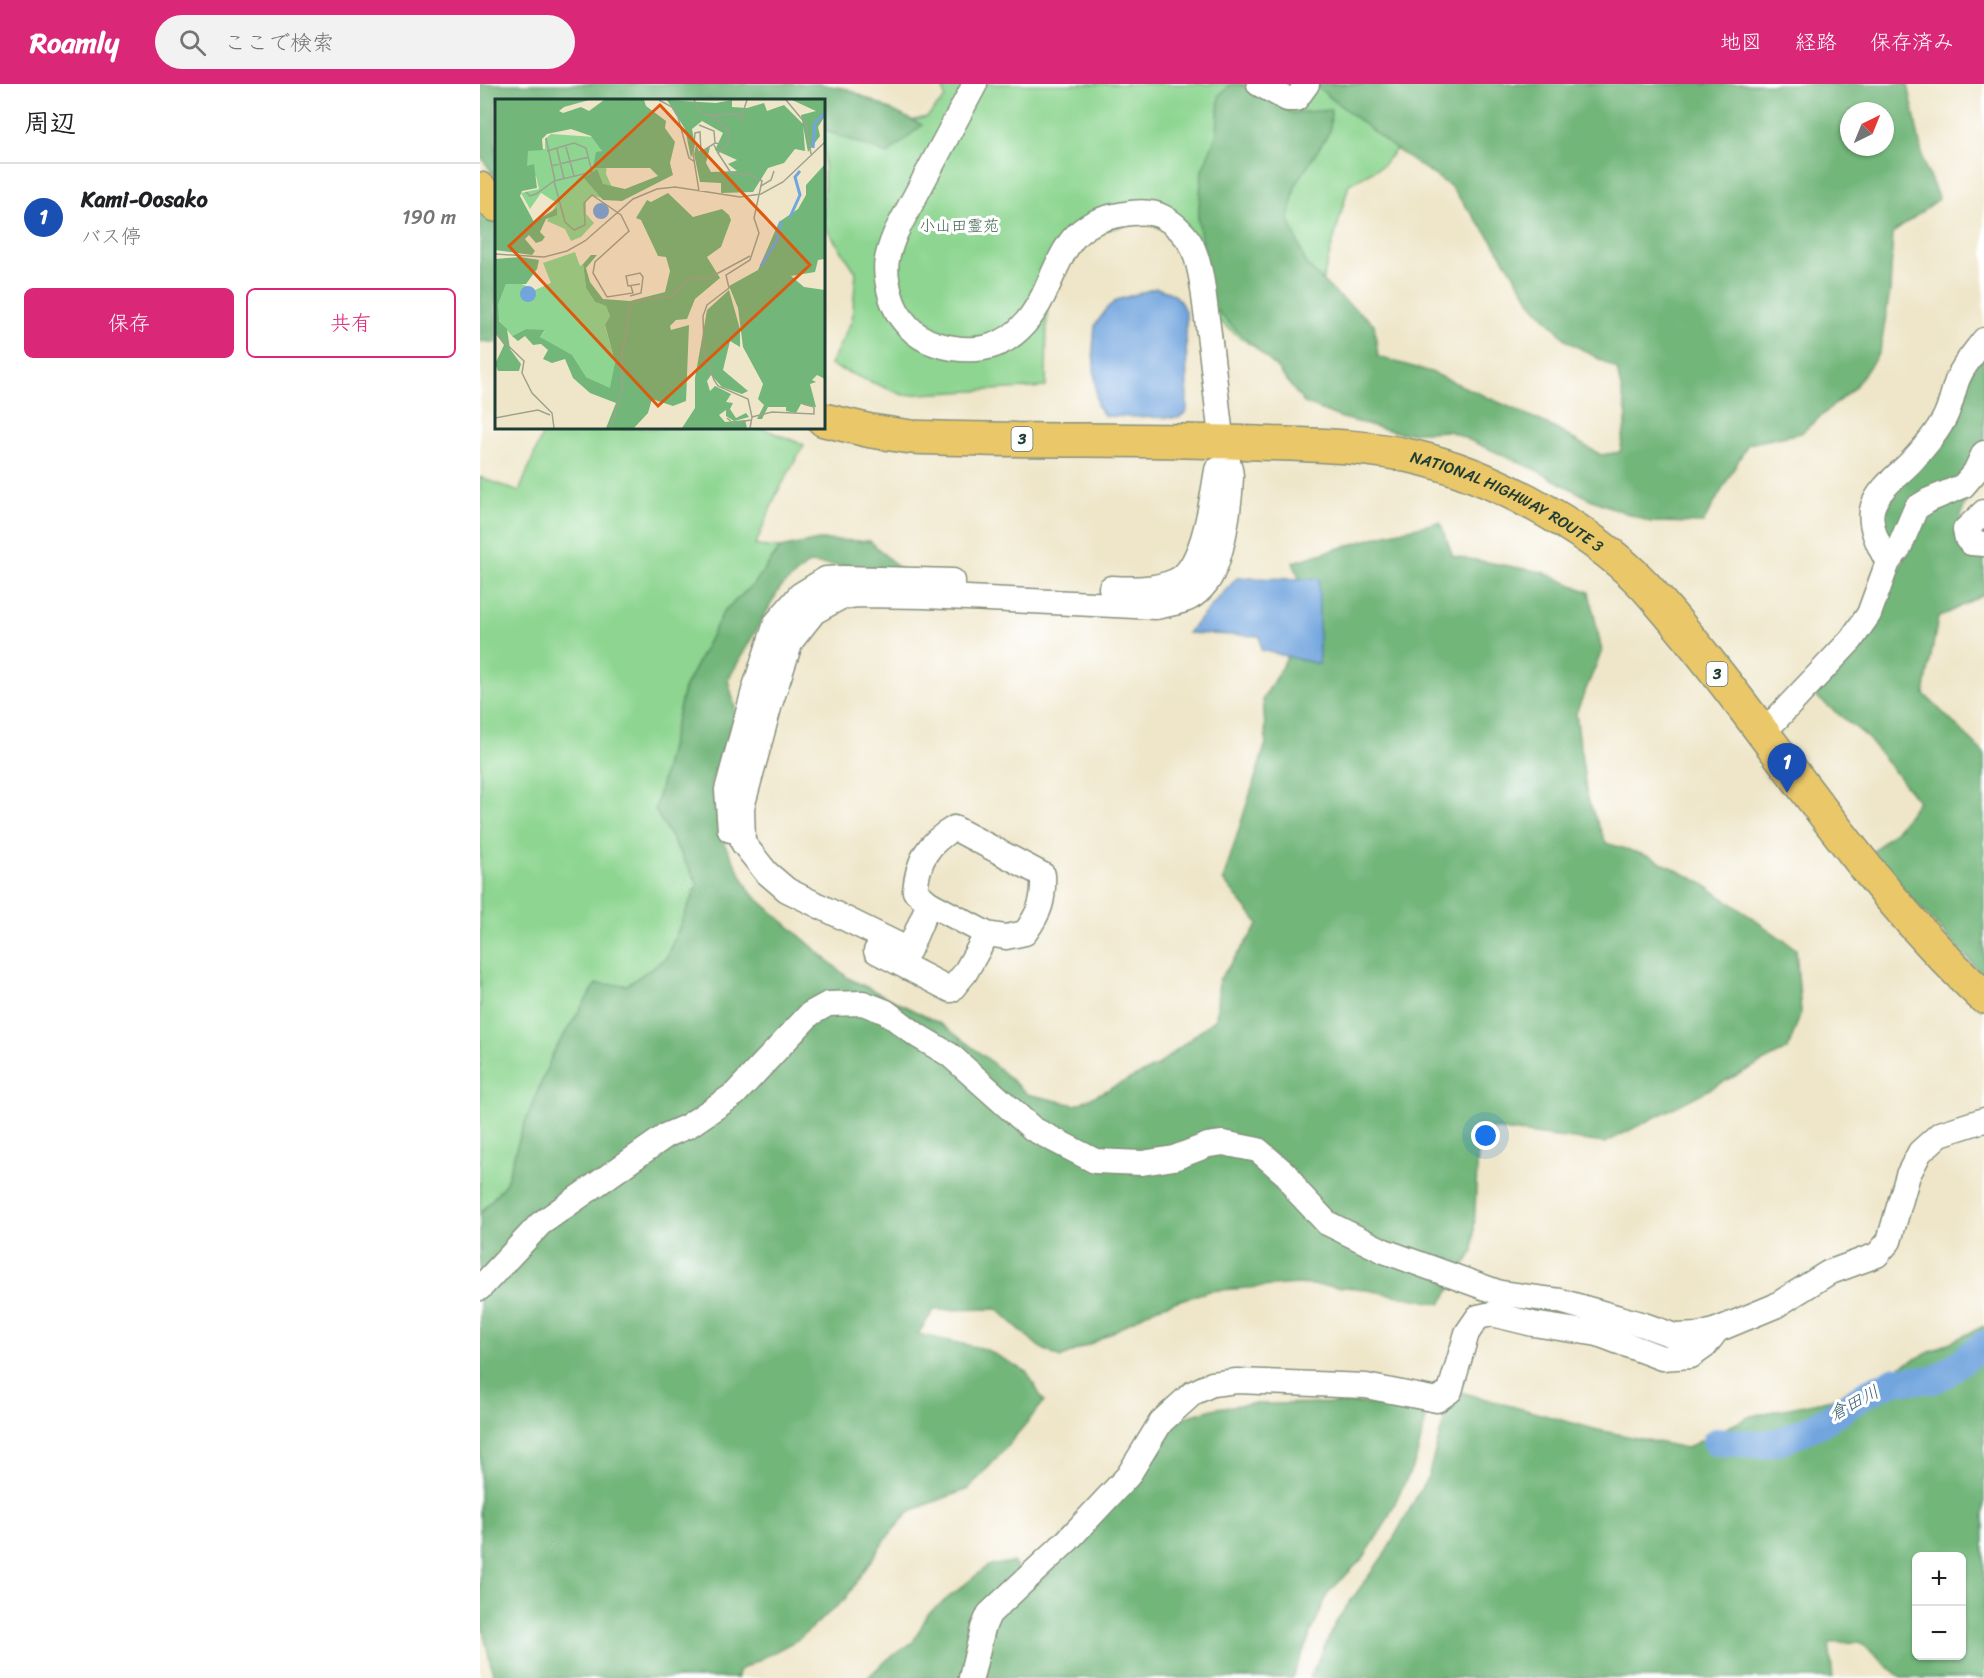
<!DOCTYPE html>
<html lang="ja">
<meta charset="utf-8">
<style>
body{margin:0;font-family:Sriracha,"Klee One",sans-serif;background:#f2f2f2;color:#202124}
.controls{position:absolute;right:18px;bottom:18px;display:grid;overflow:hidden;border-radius:9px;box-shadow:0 2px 4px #0004}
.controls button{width:54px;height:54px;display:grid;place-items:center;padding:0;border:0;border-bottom:2px solid #e0e0e0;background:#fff;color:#202124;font:30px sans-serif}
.compass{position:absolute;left:1360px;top:18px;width:54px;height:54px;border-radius:50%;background:#fff;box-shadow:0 2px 4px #0004;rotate:43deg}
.you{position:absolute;left:1006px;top:1052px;width:21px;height:21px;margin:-15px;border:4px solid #fff;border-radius:50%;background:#1a73e8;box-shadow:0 0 0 9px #1a73e833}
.badge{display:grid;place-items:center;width:39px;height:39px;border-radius:50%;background:#db2777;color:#fff;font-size:20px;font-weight:700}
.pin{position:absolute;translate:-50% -50px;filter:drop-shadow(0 2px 3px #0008)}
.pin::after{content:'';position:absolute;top:32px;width:21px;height:18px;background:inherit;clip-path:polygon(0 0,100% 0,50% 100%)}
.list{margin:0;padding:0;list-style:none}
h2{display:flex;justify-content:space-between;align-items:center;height:78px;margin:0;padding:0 24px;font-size:26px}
h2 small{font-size:20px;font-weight:400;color:#757577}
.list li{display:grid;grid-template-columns:39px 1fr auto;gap:18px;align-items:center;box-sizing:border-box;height:108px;padding:0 24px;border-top:2px solid #e0e0e0}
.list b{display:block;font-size:22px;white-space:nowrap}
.list p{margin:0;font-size:20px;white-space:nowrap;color:#757577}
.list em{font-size:20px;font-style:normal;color:#757577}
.actions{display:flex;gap:12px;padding:18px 24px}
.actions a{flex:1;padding:14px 0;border:2px solid #db2777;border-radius:9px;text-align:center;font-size:21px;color:#db2777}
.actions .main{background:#db2777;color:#fff}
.icon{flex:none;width:33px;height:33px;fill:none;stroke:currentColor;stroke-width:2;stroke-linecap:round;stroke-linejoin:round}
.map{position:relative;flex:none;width:1504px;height:1594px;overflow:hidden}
header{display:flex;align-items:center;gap:36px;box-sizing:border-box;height:84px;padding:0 30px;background:#db2777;color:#fff}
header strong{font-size:28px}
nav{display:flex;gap:33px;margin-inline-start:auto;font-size:21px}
.search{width:420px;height:54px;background:#f2f2f2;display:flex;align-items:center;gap:15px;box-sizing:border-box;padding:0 21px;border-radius:33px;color:#757577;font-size:22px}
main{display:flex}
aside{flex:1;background:#fff}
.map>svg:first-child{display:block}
</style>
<header>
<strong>Roamly</strong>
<div class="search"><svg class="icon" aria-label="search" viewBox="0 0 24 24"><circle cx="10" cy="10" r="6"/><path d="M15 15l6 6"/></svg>ここで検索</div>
<nav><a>地図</a><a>経路</a><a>保存済み</a></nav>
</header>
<main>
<aside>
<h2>周辺<small></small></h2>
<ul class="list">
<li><span class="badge" style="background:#1a4fb4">1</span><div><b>Kami-Oosako</b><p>バス停</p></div><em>190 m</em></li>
</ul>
<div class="actions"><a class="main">保存</a><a>共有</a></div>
</aside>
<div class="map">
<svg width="1504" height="1594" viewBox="0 0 1504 1594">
<rect width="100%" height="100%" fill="#fff"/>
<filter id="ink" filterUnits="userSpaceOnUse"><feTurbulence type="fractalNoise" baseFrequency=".0167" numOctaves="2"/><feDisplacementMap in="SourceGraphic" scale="12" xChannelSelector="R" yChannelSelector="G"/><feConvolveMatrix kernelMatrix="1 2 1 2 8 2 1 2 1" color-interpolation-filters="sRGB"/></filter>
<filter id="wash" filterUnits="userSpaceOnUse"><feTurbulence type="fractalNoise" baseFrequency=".008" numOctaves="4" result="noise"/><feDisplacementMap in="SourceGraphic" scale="24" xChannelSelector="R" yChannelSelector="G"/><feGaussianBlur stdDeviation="1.35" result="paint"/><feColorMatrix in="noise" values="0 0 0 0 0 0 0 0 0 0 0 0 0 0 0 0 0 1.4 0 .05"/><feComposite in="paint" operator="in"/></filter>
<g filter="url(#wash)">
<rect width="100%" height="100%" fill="#efe6c9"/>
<!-- green -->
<g fill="#8dd590" stroke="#568962" stroke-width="1.5">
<path d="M462 0H950L937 41 902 82 869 100 842 198 769 260 722 224 718 198 694 150 663 137 613 149 592 171 567 217 566 303 423 311 350 281 372 236 376 188 344 141V46L357 38 380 49 447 33 465 14Z"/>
<path d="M65 344H282L324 361 296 411 275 462 300 464 275 499 244 527 204 605 175 726 218 799 186 874 147 901H116L74 967 41 1049 26 1099 0 1130V393L39 408Z"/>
</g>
<!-- forest -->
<g fill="#72b67a" stroke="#487a57" stroke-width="1.5" fill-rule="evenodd">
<path d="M0 0H340L368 5 442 41 408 70 344 46V16H16V94L0 71Z"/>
<path d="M752 0H759L775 6 812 29 851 26 850 47 815 102 809 135 826 180 855 209 894 240 898 273 951 288 1065 339 1121 371 1140 368 1147 332 1137 285 1087 257 1052 219 1012 156 970 102 914 64 837 3 839 0H1428L1444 80 1459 115 1413 149 1410 207 1400 268 1374 304 1321 349 1268 360 1223 439 1170 438 1112 416 1058 387 969 347 920 349 859 333 824 319 795 282 732 223 718 135 722 86 737 50 739 11ZM1369 27H1405V63H1369Z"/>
<path d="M0 109 16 131V259L3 257 0 258Z"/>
<path d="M1504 269V359L1492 384 1409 463 1401 438 1410 414Z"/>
<path d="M1501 392V400L1484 422 1480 437 1504 466V510L1458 534 1444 610 1504 669V892L1390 770 1419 743 1438 717 1386 652 1333 610 1406 500 1421 482 1433 444 1440 429Z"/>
<path d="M960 438 973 472 1062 488 1109 508 1122 567 1096 629 1107 714 1126 759 1171 773 1222 799 1316 865 1321 928 1308 965 1125 1059 999 1043 993 1168 961 1220 877 1204 817 1200 729 1207 675 1224 617 1257 580 1274 559 1263 517 1225 454 1226 438 1250 505 1265 547 1288 564 1318 518 1373 488 1405 430 1427 407 1453 365 1515 319 1555 258 1587V1594H14L0 1533V1130L26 1099 41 1049 74 967 116 900 147 901 186 874 218 800 175 726 204 605 244 527 275 499 300 464 339 456 390 457 423 488 329 479 300 504 248 596 256 627 231 699 239 750 271 809 368 894 461 940 508 975 547 1010 596 1021 677 982 736 934 739 896 779 840 743 796 786 659 783 615 812 565 828 518 813 478 907 450Z"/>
<path d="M1504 1242V1594H1421L1380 1558 1349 1559 1353 1594H830L857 1536 906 1468 948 1392 973 1306 1118 1346 1206 1364 1271 1332 1352 1315ZM1436 1472H1482V1572H1436Z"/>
<path d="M881 1319 948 1327 936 1375 905 1440 884 1473 848 1509 812 1594H387L409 1574 433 1558 448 1530 508 1482 533 1478 544 1493 699 1335 736 1324 769 1320Z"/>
</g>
<!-- water -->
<g fill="#72a5de" stroke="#487189" stroke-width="1.5">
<path d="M676 204C695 209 699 211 706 230L707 327 699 334 625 332 617 322 613 265 615 241 628 223 637 216Z"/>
<path d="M757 494 839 495V580L781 566 780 552 707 549Z"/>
</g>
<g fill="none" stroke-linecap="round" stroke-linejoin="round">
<!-- river -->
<path stroke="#72a5de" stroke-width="28" d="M1236 1358 1285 1360 1304 1356 1341 1339 1387 1309 1416 1296H1454L1465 1290 1504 1260"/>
</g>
</g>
<g filter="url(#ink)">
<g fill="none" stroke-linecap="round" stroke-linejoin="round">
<!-- minor casing -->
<g stroke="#87927e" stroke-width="27">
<g id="minor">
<path d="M779 0 807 15H816L827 0"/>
<path d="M1504 428 1485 446 1487 455 1491 459 1504 460"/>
<path d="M1408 478C1399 463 1387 440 1393 422 1400 403 1419 391 1432 377 1444 364 1457 349 1465 333 1471 321 1473 307 1478 294 1484 280 1495 268 1504 256"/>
<path d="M631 504C652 505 675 506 695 497 724 485 732 414 737 386"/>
<path d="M1283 649 1371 556 1389 530 1408 478 1419 464 1436 424 1449 416 1483 402 1495 388 1504 369"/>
<path d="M474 744 563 791C564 817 560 828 545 849L526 853 507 850 449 819 435 807C438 776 447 760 474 744Z"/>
<path d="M250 746 247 706 275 603 296 539 320 511 346 495 363 494 473 497"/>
<path d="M449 819 429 866 307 806 286 788 263 759 262 723 290 620 311 557 334 528 361 513 378 511 445 512 676 523C700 517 711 519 727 498 743 476 750 420 751 393 751 380 743 367 741 353 736 311 732 269 726 228 723 205 721 182 712 162 706 150 694 139 683 133 670 126 654 128 639 131 621 134 604 141 592 156 579 172 572 194 563 212 540 258 506 275 456 260 435 254 417 234 411 213 403 185 405 174 416 148L495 0"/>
<path d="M396 867 471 906 485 889 507 850"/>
<path d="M0 1204 60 1140 187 1051 208 1042 255 1010 330 930 348 920 383 919 406 928 438 952 470 971 553 1045 615 1077 662 1079 694 1074 728 1061 743 1059 778 1066 808 1092 817 1107 847 1139 904 1167 1020 1209 1080 1217 1164 1241 1195 1252 1220 1251 1237 1246"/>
<path d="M491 1594 503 1544 509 1530 588 1456 648 1392 681 1338 713 1309 732 1300 757 1297 886 1302 957 1316 970 1307 987 1249 998 1233 1012 1230 1053 1240 1118 1250 1182 1274 1211 1272 1225 1262 1237 1246 1295 1222 1348 1189 1397 1171 1409 1157 1428 1091 1440 1068 1460 1050 1504 1036"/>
</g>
</g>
<!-- highway casing -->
<g stroke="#87927e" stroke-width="36">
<g id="highway">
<path d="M0 105 16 121"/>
<path id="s1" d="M344 336 391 347 431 353C547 358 663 354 778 359 831 361 883 361 935 373 1016 392 1121 450 1175 513 1288 643 1378 795 1504 913"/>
</g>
</g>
<!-- minor -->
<use href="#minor" stroke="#fff" stroke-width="24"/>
<!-- highway -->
<use href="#highway" stroke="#eac769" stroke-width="33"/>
</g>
</g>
<g text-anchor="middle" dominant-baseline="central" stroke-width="6" stroke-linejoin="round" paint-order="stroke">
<!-- shield labels -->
<g fill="#fff" stroke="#627771" stroke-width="1.5">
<rect x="531.5" y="343" width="21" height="24" rx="4.5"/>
<rect x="1226.5" y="578" width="21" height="24" rx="4.5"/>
</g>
<g font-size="15" font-weight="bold" fill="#1f3d34">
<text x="542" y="355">3</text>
<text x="1237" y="590">3</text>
</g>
<!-- park labels -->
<g font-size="16" fill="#3a634b" stroke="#fff">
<text x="479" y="141">小山田霊苑</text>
</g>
<!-- street labels -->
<g font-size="16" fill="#1f3d34" stroke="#fff">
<text stroke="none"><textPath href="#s1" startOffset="696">NATIONAL HIGHWAY ROUTE 3</textPath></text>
</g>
<!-- water labels -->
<g font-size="18" font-style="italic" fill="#3c6170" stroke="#fff">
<text transform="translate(1374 1319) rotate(-28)">倉田川</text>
</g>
</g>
<!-- overview -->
<g transform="translate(15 15)">
<rect width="330" height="330" fill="#efe6c9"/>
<path d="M56 35 100 38 112 63 111 75 117 88 116 101 98 97 91 101V115L99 124 86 138 76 142 70 130 52 122 62 104 46 94 35 110 26 94 44 90 41 77 28 78 31 49 50 50V40ZM80 153 85 167 88 165 91 189 100 203 111 207 115 217 110 227 120 263 116 290 91 278 73 257 45 238 50 232 31 230 17 237 3 220V206L11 185 20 182 40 191 56 184 48 164Z" fill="#8dd590"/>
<path d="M0 1H94L69 8 64 12 68 14 86 8 94 12 109 1H149L151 7 171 22 170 29 180 43 175 64 178 76 127 102 108 101 89 79 102 70 108 85 130 90 163 77 155 69H98L101 53 107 52 96 37 76 30 52 35 47 40 48 51 33 52 32 67 39 65 42 89 27 92 25 97 39 123 62 109V116L51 120 45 133 50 138 47 142 41 144 34 136 30 140 40 152 37 156 0 151ZM172 1 221 4 237 1V8L252 9 269 4 272 12 289 6 308 25 310 52 300 50 289 64 273 69 258 93 226 94V84L205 83 199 55 201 46 204 52 215 48 211 64 216 73 242 72 233 65 242 61 220 51 228 34 207 22 197 30 200 46 196 59 190 30ZM297 1H330V17L323 28 325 37 313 53 306 16 321 12ZM330 65V160L323 161 320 173 296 177 309 188 330 191V280L322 276 317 281 321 283 315 285 321 308 306 305 301 314 291 312V308H273L267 320H262L269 306 263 300 268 285 248 248 243 209 234 187 263 171 284 123 303 110 311 96V86ZM173 94 198 118 227 110 234 116 236 121 226 148 212 158 225 179 200 200 192 220 181 221 175 227 176 231 194 226 191 302 178 307 157 300 153 314 139 329H111L121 304 95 294 78 279 70 260 57 264 48 260 53 251 46 245 38 246 30 237 23 242 17 237 31 230 50 231 45 238 77 256 91 278 115 289 120 263 110 226 115 217 111 207 100 203 91 189 88 165 96 156H102L91 169 95 183 108 200 135 202 170 193 175 172 171 158 163 157 146 121 141 119 152 101 156 103ZM25 158 44 161 42 170 31 185H11L3 206 4 222 12 230 15 250 26 265 24 272H3L0 265 9 246 0 234V160ZM234 191 245 230V248L235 242 228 271 253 292 247 295 227 288 216 276 212 282 215 292 220 287 236 295 231 303 238 304 235 310 241 319 251 314 254 318 239 322 231 317V311L224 316 230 323 250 321 252 329H187L200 309V279L212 211Z" fill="#72b67a"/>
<path d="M98 112a8 8 0 1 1 16 0a8 8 0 1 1-16 0ZM25 195a8 8 0 1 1 16 0a8 8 0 1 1-16 0Z" fill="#72a5de"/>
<path fill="none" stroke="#72a5de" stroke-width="3" d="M318 49 320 24 330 14M295 118 305 96 300 78 305 72M266 167 282 141 286 122"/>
<path fill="none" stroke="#9ca28d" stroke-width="1.5" d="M164 1 177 8 183 18 194 59 200 63M199 1 207 15 218 17 234 32 233 45 223 54 219 46M291 1 311 25 316 55M216 16 248 15M245 22 252 1M204 26 219 32 220 44M51 39 60 82M71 48 79 77M62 50 69 80M52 52 79 44 91 49 97 73 59 82 70 123 79 131 90 126 89 104 97 96 126 116 134 132 100 163 98 174 112 198 138 194 136 187M223 54 236 74 256 76 267 82 259 119 264 134 255 161 231 176 234 189 212 206 208 217 209 253 219 281 223 287 253 300 257 318 255 329M56 67 94 58M266 87 276 81 279 72M204 92 198 55 200 34 205 33 206 53 220 44 226 45M31 93 35 97 41 95 59 82M0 155 49 158 72 152 90 142 138 100 162 90 180 88 245 98 266 95 288 83 330 43M135 197 146 194 148 178 145 174 131 177 133 187 145 185M0 234 29 262 27 274 37 294 57 314 59 329M257 318 277 313 319 315V308L308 305M0 319 43 311 55 316M232 319 238 324 256 321M116 329 127 289V256L135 207 142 202 177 197 192 181 214 179 255 157"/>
<path fill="#de580e" fill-opacity="0.15" stroke="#de580e" stroke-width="3" d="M165 6 315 166 163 307 14 147Z"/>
<rect width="330" height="330" fill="none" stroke="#1f3d34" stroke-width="3"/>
</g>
</svg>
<div class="controls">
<button>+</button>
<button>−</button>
</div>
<svg class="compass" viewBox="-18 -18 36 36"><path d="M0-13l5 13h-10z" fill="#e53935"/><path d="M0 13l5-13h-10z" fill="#757577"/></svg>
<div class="you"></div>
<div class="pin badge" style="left:1307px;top:709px;background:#1a4fb4">1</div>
</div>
</main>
